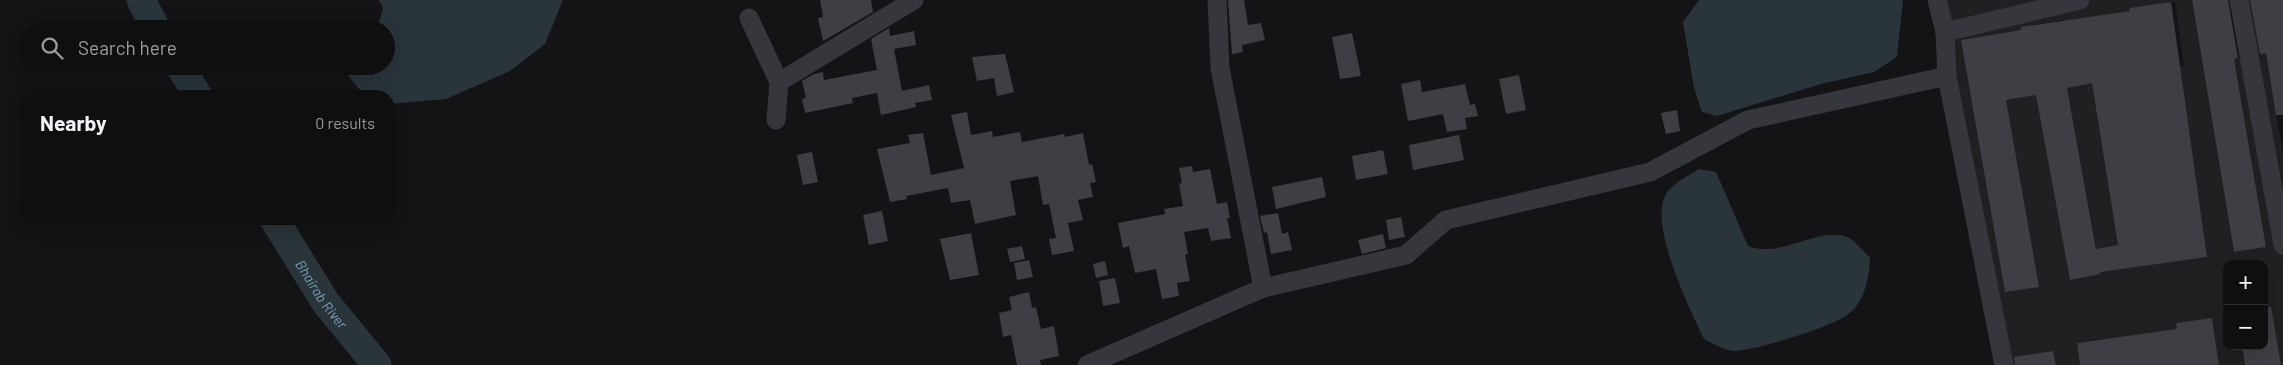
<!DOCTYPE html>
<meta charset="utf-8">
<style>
body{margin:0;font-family:Barlow,sans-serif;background:#1d1d1e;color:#f1f3f6}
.controls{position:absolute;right:15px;bottom:15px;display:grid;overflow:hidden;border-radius:10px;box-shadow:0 5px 20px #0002}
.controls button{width:45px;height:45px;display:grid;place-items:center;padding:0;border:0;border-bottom:1px solid #2f2f30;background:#0f0f10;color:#f1f3f6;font:25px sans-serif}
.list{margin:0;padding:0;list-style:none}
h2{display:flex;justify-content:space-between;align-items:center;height:65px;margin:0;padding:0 20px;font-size:21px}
h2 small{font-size:16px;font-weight:400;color:#9b9c9f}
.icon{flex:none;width:28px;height:28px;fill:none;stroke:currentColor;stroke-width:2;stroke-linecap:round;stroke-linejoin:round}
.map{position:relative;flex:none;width:2283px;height:365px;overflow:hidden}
.search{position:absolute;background:#0f0f10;box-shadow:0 5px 20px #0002;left:20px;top:20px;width:375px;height:55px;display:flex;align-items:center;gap:12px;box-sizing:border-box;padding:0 18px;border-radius:28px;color:#9b9c9f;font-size:19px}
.panel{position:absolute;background:#0f0f10;box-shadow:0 5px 20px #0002;left:20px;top:90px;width:375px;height:135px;border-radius:20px}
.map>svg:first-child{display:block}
</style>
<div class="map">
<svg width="2283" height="365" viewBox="0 0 2283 365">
<rect width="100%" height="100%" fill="#141416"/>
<!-- built -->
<path fill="#202023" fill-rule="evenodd" d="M1940 0H2192L2234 252 2266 247 2234 59 2245 57 2236 0H2257L2283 155V365H2281L2271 309H2264V264H2227V346H2242L2245 365H2219L2212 318 2176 323 2182 365H2104L2099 339 2077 343 2080 365H2056L2053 351 2031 355 2032 365H2013ZM2175 2 2184 66 2180 67 2207 257 2169 262 2129 8ZM2064 20 2076 86 2067 88 2101 274 2070 280 2036 92H2032L2021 27ZM2007 32 2018 98 2006 100 2038 286 2005 292 1962 40Z"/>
<!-- water -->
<g fill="#29353b">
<path d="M379 0H563L545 44 510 71 446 99 389 104V96H365L341 67 386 66V29H377L383 8Z"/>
<path d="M1699 0H1903L1897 57 1874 72 1821 84 1717 116 1702 112 1694 88 1683 22Z"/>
<path d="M1699 169 1716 172 1748 246C1782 259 1817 226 1847 237 1855 240 1864 252 1870 258 1869 275 1866 298 1852 311 1838 326 1754 351 1733 351 1724 350 1712 343 1704 339 1690 309 1648 225 1666 194 1673 183 1688 176 1699 169Z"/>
</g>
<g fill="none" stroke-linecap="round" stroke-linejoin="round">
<!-- river -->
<g stroke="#29353b" stroke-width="29">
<path d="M141 0 156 29"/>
<path d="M180 66 198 96"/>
<path id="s1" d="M274 219 326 303 377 365"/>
</g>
</g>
<!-- building -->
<g fill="#3e3f44" fill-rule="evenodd">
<path d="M820 0H871L873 12 823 41 818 18 823 17Z"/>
<path d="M1228 0H1244L1248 25 1261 23 1265 40 1242 45 1243 52 1232 54Z"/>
<path d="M2192 0H2228L2238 58 2234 59 2266 247 2234 252Z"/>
<path d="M2250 0H2283V115H2276L2266 53 2260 54Z"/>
<path d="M2171 2 2207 257 2100 272 2101 274 2070 280 2036 95 2006 100 2039 287 2005 292 1961 40 2021 30V27L2130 11 2129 8ZM2092 83 2118 245 2096 249 2067 88Z"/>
<path d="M889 28 890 36 914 31 916 45 894 49 902 91 929 85 932 100 915 103 916 107 881 115 877 93 852 98 853 103 805 113 802 99 806 98 802 81 814 74 823 72 824 80 877 70 871 39Z"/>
<path d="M1352 33 1361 76 1340 79 1332 37Z"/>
<path d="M1005 54 1014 92 997 96 994 78 977 81 972 57Z"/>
<path d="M1519 75 1526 110 1506 114 1499 79Z"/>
<path d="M1420 80 1422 92 1465 84 1470 105 1475 104 1478 116 1465 118 1467 129 1447 132 1443 114 1408 121 1401 84Z"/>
<path d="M1677 110 1680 131 1666 134 1661 113Z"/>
<path d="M967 112 971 135 992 131 993 137 1020 132 1022 142 1064 134 1065 137 1083 133 1089 165 1092 164 1096 182 1090 183 1093 197 1078 200 1083 220 1068 223 1074 251 1052 255 1049 239 1056 238 1049 204 1043 205 1038 176 1010 181 1016 215 975 224 970 200 951 203 948 188 906 196 907 199 890 202 877 149 910 143 908 135 923 133 931 175 964 168 951 115Z"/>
<path d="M1459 135 1464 160 1413 170 1409 145Z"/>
<path d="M1383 150 1388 174 1356 180 1352 156Z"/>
<path d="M812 152 818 182 803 185 797 155Z"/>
<path d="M1192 166 1193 172 1210 169 1217 204 1227 202 1230 218H1227L1231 238 1211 241 1208 228 1184 232 1188 254 1185 255 1190 281 1177 283 1179 296 1162 299 1156 269 1135 273 1129 246 1123 248 1118 223 1165 214 1164 209 1183 206 1179 184 1182 183 1179 168Z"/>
<path d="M1322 177 1326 197 1276 209 1272 187Z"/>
<path d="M882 211 888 241 869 245 863 215Z"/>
<path d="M1278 213 1282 234 1288 232 1292 250 1271 254 1267 232 1264 233 1260 216Z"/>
<path d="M1401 217 1405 237 1389 240 1386 220Z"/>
<path d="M971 233 979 275 950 280 940 239Z"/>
<path d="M1383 234 1386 248 1362 254 1358 240Z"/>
<path d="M1022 246 1025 259 1010 262 1007 249Z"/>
<path d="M1029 260 1033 277 1017 280 1014 263Z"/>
<path d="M1105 261 1108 275 1096 278 1093 264Z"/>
<path d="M1115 278 1120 303 1103 306 1099 281Z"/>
<path d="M1029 292 1032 308 1036 307 1041 329 1054 326 1059 356 1040 360 1041 365H1017L1011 335 1003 337 999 313 1012 310 1009 297Z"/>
<path d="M2264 307H2271L2281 365H2245L2242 346H2264Z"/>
<path d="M2212 318 2219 365H2080L2077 343 2177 329 2176 323Z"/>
<path d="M2053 351 2056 365H2015L2014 357Z"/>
</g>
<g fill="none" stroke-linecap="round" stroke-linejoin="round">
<!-- street -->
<g stroke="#35373c" stroke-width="19">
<path d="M1937 0 1945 32 1947 76 2004 365"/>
<path d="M2239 0 2283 245"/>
<path d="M749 18 779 82 776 120"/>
<path d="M1945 32 2080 0"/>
<path d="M779 82 914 0"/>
<path d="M1263 288 1406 255 1446 220 1650 172 1748 120 1947 76"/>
<path d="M1087 365 1263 288 1220 68 1217 0"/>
</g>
</g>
<g text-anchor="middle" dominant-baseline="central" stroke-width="4.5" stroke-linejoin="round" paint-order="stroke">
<!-- water labels -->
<g font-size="14" font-style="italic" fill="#799fb6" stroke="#0f0f11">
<text stroke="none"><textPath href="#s1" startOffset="89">Bhairab River</textPath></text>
</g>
</g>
</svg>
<div class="controls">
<button>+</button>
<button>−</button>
</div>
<div class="search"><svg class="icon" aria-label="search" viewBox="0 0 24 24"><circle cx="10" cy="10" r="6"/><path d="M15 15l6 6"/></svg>Search here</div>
<section class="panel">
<h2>Nearby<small>0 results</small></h2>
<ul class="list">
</ul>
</section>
</div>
